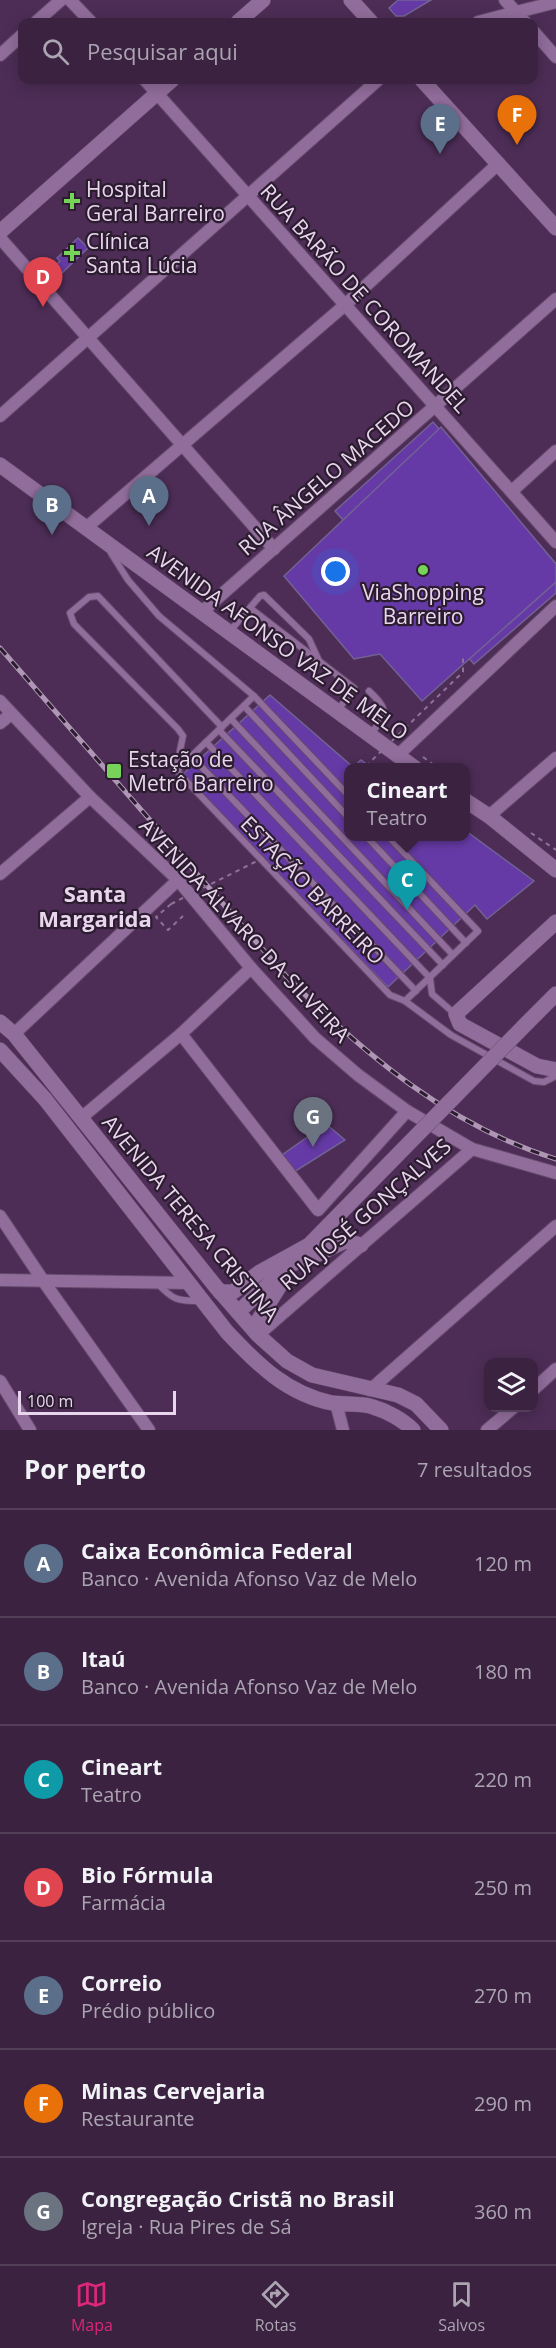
<!DOCTYPE html>
<html lang="pt">
<meta charset="utf-8">
<style>
body{margin:0;font-family:"Open Sans",sans-serif;background:#412a47;color:#f1f3f6}
.controls{position:absolute;right:18px;bottom:18px;display:grid;overflow:hidden;border-radius:12px;box-shadow:0 3px 15px #0003}
.controls button{width:54px;height:54px;display:grid;place-items:center;padding:0;border:0;border-bottom:2px solid #543f59;background:#3a2240;color:#f1f3f6;font:30px sans-serif}
.scale{position:absolute;left:18px;bottom:15px;width:158px;box-sizing:border-box;padding-left:6px;border:3px solid #e9d6ee;border-top:0;font-size:16px;line-height:21px;white-space:nowrap;color:#e9d6ee;-webkit-text-stroke:4px #2b1c2f;paint-order:stroke}
.you{position:absolute;left:336px;top:572px;width:21px;height:21px;margin:-15px;border:4px solid #fff;border-radius:50%;background:#1a73e8;box-shadow:0 0 0 9px #1a73e833}
.badge{display:grid;place-items:center;width:39px;height:39px;border-radius:50%;background:#db2777;color:#fff;font-size:20px;font-weight:700}
.pin{position:absolute;translate:-50% -50px;filter:drop-shadow(0 2px 3px #0008)}
.pin::after{content:'';position:absolute;top:32px;width:21px;height:18px;background:inherit;clip-path:polygon(0 0,100% 0,50% 100%)}
.popup{position:absolute;left:344px;top:763px;width:126px;height:78px;box-sizing:border-box;display:grid;place-content:center;border-radius:12px;background:#3a2240;filter:drop-shadow(0 2px 4px #0005);font-size:20px;white-space:nowrap;color:#aba4b1}
.popup b{font-size:22px;color:#f1f3f6}
.popup::after{content:'';position:absolute;left:50%;top:100%;margin-left:-12px;border:12px solid transparent;border-top-color:#3a2240}
.list{margin:0;padding:0;list-style:none}
h2{display:flex;justify-content:space-between;align-items:center;height:78px;margin:0;padding:0 24px;font-size:26px}
h2 small{font-size:20px;font-weight:400;color:#aba4b1}
.list li{display:grid;grid-template-columns:39px 1fr auto;gap:18px;align-items:center;box-sizing:border-box;height:108px;padding:0 24px;border-top:2px solid #543f59}
.list b{display:block;font-size:22px;white-space:nowrap}
.list p{margin:0;font-size:20px;white-space:nowrap;color:#aba4b1}
.list em{font-size:20px;font-style:normal;color:#aba4b1}
.icon{flex:none;width:33px;height:33px;fill:none;stroke:currentColor;stroke-width:2;stroke-linecap:round;stroke-linejoin:round}
.map{position:relative;flex:none;width:556px;height:1430px;overflow:hidden}
.search{position:absolute;background:#3a2240;box-shadow:0 3px 15px #0003;left:18px;right:18px;top:18px;height:66px;display:flex;align-items:center;gap:15px;box-sizing:border-box;padding:0 21px;border-radius:12px;color:#aba4b1;font-size:22px}
.sheet{height:834px;background:#3a2240}
nav{display:flex;justify-content:space-around;align-items:center;box-sizing:border-box;height:84px;border-top:2px solid #543f59;background:#3a2240;font-size:16px;color:#aba4b1}
nav a{display:grid;justify-items:center;gap:3px}
nav .on{color:#db2777}
.map>svg:first-child{display:block}
</style>
<div class="map">
<svg width="556" height="1430" viewBox="0 0 556 1430">
<rect width="100%" height="100%" fill="#4d2d56"/>
<!-- building -->
<g fill="#663aa6" stroke="#726293" stroke-width="1.5">
<path d="M398 0H431L404 16H396L389 8Z"/>
<path d="M78 238 88 248 62 273 55 266 60 261 57 258Z"/>
<path d="M433 422 556 564V593L474 664 335 511Z"/>
<path d="M441 427 556 564V582L422 701 380 654 354 659 284 576Z"/>
<path d="M270 695 353 767 361 760 372 768H348V836H466V831L534 881 487 919 475 905 388 987 182 775Z"/>
<path d="M326 1124 345 1140 294 1172 282 1155Z"/>
</g>
<g fill="none" stroke-linecap="round" stroke-linejoin="round">
<!-- service casing -->
<g stroke="#654a6c" stroke-width="8">
<g id="service">
<path d="M111 553 128 580 159 616 254 696 348 795"/>
<path d="M250 608 354 688 338 710"/>
<path d="M230 631 260 596 264 595 309 639 319 661"/>
<path d="M369 691C389 710 388 714 370 734"/>
<path d="M244 706 348 817"/>
<path d="M231 719 453 955"/>
<path d="M219 730 443 965"/>
<path d="M206 742 430 978 432 994 455 1014"/>
<path d="M191 756 416 991"/>
<path d="M176 770 390 995 405 1001 451 1035 534 1081 544 1082 556 1076"/>
<path d="M176 770 183 736 178 729 74 624 70 613 89 597 98 596 222 727"/>
<path d="M177 770 254 696"/>
<path d="M366 836 466 943"/>
<path d="M388 836 478 931 405 1001"/>
<path d="M157 1283C173 1300 177 1301 200 1301"/>
</g>
</g>
<!-- minor casing -->
<g stroke="#654a6c" stroke-width="14">
<g id="minor">
<path d="M70 0 91 22"/>
<path d="M505 0 525 22"/>
<path d="M36 22 61 0"/>
<path d="M478 22 556 2"/>
<path d="M534 32 556 57"/>
<path d="M0 55 22 35"/>
<path d="M145 80 556 542"/>
<path d="M0 238 274 549"/>
<path d="M0 416 378 80"/>
<path d="M512 491 556 451"/>
<path d="M87 527 345 305 499 163"/>
<path d="M203 611 556 299"/>
<path d="M0 701 90 797 178 880 251 968 315 1038 358 1075 407 1111 472 1149 556 1173"/>
<path d="M0 723 11 714"/>
<path d="M397 756 556 606"/>
<path d="M489 816 556 758"/>
<path d="M0 874 90 797"/>
<path d="M14 1034 178 880"/>
<path d="M181 1034 318 1210 407 1111"/>
<path d="M81 1118 181 1034 251 968"/>
<path d="M0 1216 44 1282 149 1430"/>
<path d="M0 1280 190 1283"/>
<path d="M258 1335 472 1149"/>
<path d="M0 1381 30 1430"/>
<path d="M534 1389 556 1369"/>
<path d="M370 1390 556 1226"/>
<path d="M336 1403 343 1430"/>
<path d="M487 1430 513 1408"/>
</g>
</g>
<!-- tertiary casing -->
<g stroke="#654a6c" stroke-width="16">
<g id="tertiary">
<path d="M238 22 263 0"/>
<path d="M0 232 172 80"/>
<path d="M556 922 456 1014 460 1024 537 1066 556 1070"/>
<path d="M527 1023 556 994"/>
<path d="M292 1264 312 1257 345 1241 361 1245"/>
<path d="M220 1292H233L260 1272 309 1245"/>
<path d="M238 1312 290 1265"/>
</g>
</g>
<!-- secondary casing -->
<g stroke="#654a6c" stroke-width="16">
<g id="secondary">
<path d="M351 0 371 22"/>
<path d="M422 80 556 228"/>
<path d="M0 465 415 768"/>
<path d="M466 801 489 816 556 870"/>
<path d="M0 1022 14 1034 216 1287 258 1335 287 1361 312 1375 398 1395 416 1404 441 1430"/>
<path d="M0 1050 45 1099 227 1332C257 1364 287 1394 332 1403 345 1405 361 1403 373 1407 387 1411 403 1420 413 1430"/>
<path d="M253 1329 285 1277 287 1269"/>
</g>
</g>
<!-- path -->
<g stroke="#8d7395" stroke-width="2" stroke-dasharray="4.5 4.5" stroke-linecap="butt">
<path d="M423 757 438 768"/>
<path d="M531 833 556 850"/>
<path d="M171 904 156 917 168 930 183 916"/>
</g>
<!-- service -->
<use href="#service" stroke="#916d9b" stroke-width="6"/>
<!-- minor -->
<use href="#minor" stroke="#916d9b" stroke-width="12"/>
<!-- tertiary -->
<use href="#tertiary" stroke="#916d9b" stroke-width="15"/>
<!-- secondary -->
<use href="#secondary" stroke="#916d9b" stroke-width="15"/>
<!-- rail casing -->
<g stroke="#ae96b4" stroke-width="5">
<path id="rail" d="M0 648 286 976C364 1054 449 1126 556 1159"/>
</g>
<!-- rail -->
<use href="#rail" stroke="#2b1c2f" stroke-width="3" stroke-dasharray="9" stroke-linecap="butt"/>
<!-- tertiary-bridge casing -->
<g stroke="#654a6c" stroke-width="16" stroke-linecap="butt">
<path id="tertiary-bridge" d="M311 1243 527 1023"/>
</g>
<!-- path-bridge -->
<g stroke="#8d7395" stroke-width="2" stroke-dasharray="4.5 4.5" stroke-linecap="butt">
<path d="M366 766 463 672V656"/>
<path d="M171 904 265 857"/>
</g>
<!-- tertiary-bridge -->
<use href="#tertiary-bridge" stroke="#916d9b" stroke-width="15"/>
</g>
<!-- markers -->
<g fill="#77d259" stroke="#2b1c2f" stroke-width="2">
<path d="M69 192h6v6h6v6h-6v6h-6v-6h-6v-6h6z"/>
<path d="M69 244h6v6h6v6h-6v6h-6v-6h-6v-6h6z"/>
<circle cx="423" cy="570" r="6"/>
<rect x="106" y="763" width="16" height="16" rx="3"/>
</g>
<g text-anchor="middle" dominant-baseline="central" stroke-width="4.5" stroke-linejoin="round" paint-order="stroke">
<!-- poi labels -->
<g font-size="21" fill="#e9d6ee" stroke="#2b1c2f" text-anchor="start">
<text x="86" y="189">Hospital<tspan x="86" dy="24">Geral Barreiro</tspan></text>
<text x="86" y="241">Clínica<tspan x="86" dy="24">Santa Lúcia</tspan></text>
<text x="423" y="592" text-anchor="middle">ViaShopping<tspan x="423" dy="24">Barreiro</tspan></text>
<text x="128" y="759">Estação de<tspan x="128" dy="24">Metrô Barreiro</tspan></text>
</g>
<!-- street labels -->
<g font-size="21" fill="#e9d6ee" stroke="#2b1c2f">
<text transform="translate(365 298) rotate(48)">RUA BARÃO DE COROMANDEL</text>
<text transform="translate(326 477) rotate(-41)">RUA ÂNGELO MACEDO</text>
<text transform="translate(278 642) rotate(36)">AVENIDA AFONSO VAZ DE MELO</text>
<text transform="translate(313 890) rotate(46)">ESTAÇÃO BARREIRO</text>
<text transform="translate(245 930) rotate(47)">AVENIDA ÁLVARO DA SILVEIRA</text>
<text transform="translate(365 1214) rotate(-41)">RUA JOSÉ GONÇALVES</text>
<text transform="translate(191 1218) rotate(50)">AVENIDA TERESA CRISTINA</text>
</g>
<!-- neighbourhood labels -->
<g font-size="22" font-weight="bold" fill="#e9d6ee" stroke="#2b1c2f">
<text x="95" y="893">Santa<tspan x="95" dy="25">Margarida</tspan></text>
</g>
</g>
</svg>
<div class="controls">
<button><svg class="icon" aria-label="layers" viewBox="0 0 24 24"><path d="M12 4l9 5-9 5-9-5zM3 14l9 5 9-5"/></svg></button>
</div>
<div class="scale">100 m</div>
<div class="you"></div>
<div class="pin badge" style="left:149px;top:526px;background:#5c6f8a">A</div>
<div class="pin badge" style="left:52px;top:535px;background:#5c6f8a">B</div>
<div class="pin badge" style="left:407px;top:910px;background:#0f9aa8">C</div>
<div class="popup"><b>Cineart</b>Teatro</div>
<div class="pin badge" style="left:43px;top:307px;background:#e0444e">D</div>
<div class="pin badge" style="left:440px;top:154px;background:#5c6f8a">E</div>
<div class="pin badge" style="left:517px;top:145px;background:#e8710a">F</div>
<div class="pin badge" style="left:313px;top:1147px;background:#6b7280">G</div>
<div class="search"><svg class="icon" aria-label="search" viewBox="0 0 24 24"><circle cx="10" cy="10" r="6"/><path d="M15 15l6 6"/></svg>Pesquisar aqui</div>
</div>
<section class="sheet">
<h2>Por perto<small>7 resultados</small></h2>
<ul class="list">
<li><span class="badge" style="background:#5c6f8a">A</span><div><b>Caixa Econômica Federal</b><p>Banco · Avenida Afonso Vaz de Melo</p></div><em>120 m</em></li>
<li><span class="badge" style="background:#5c6f8a">B</span><div><b>Itaú</b><p>Banco · Avenida Afonso Vaz de Melo</p></div><em>180 m</em></li>
<li><span class="badge" style="background:#0f9aa8">C</span><div><b>Cineart</b><p>Teatro</p></div><em>220 m</em></li>
<li><span class="badge" style="background:#e0444e">D</span><div><b>Bio Fórmula</b><p>Farmácia</p></div><em>250 m</em></li>
<li><span class="badge" style="background:#5c6f8a">E</span><div><b>Correio</b><p>Prédio público</p></div><em>270 m</em></li>
<li><span class="badge" style="background:#e8710a">F</span><div><b>Minas Cervejaria</b><p>Restaurante</p></div><em>290 m</em></li>
<li><span class="badge" style="background:#6b7280">G</span><div><b>Congregação Cristã no Brasil</b><p>Igreja · Rua Pires de Sá</p></div><em>360 m</em></li>
</ul>
</section>
<nav>
<a class="on"><svg class="icon" aria-label="map" viewBox="0 0 24 24"><path d="M3 6l6-2 6 2 6-2v14l-6 2-6-2-6 2zM9 4v14M15 6v14"/></svg>Mapa</a>
<a><svg class="icon" aria-label="directions" viewBox="0 0 24 24"><path d="M12 3l9 9-9 9-9-9zM9 14v-3h6M13 9l2 2-2 2"/></svg>Rotas</a>
<a><svg class="icon" aria-label="saved" viewBox="0 0 24 24"><path d="M7 4h10v16l-5-4-5 4z"/></svg>Salvos</a>
</nav>
